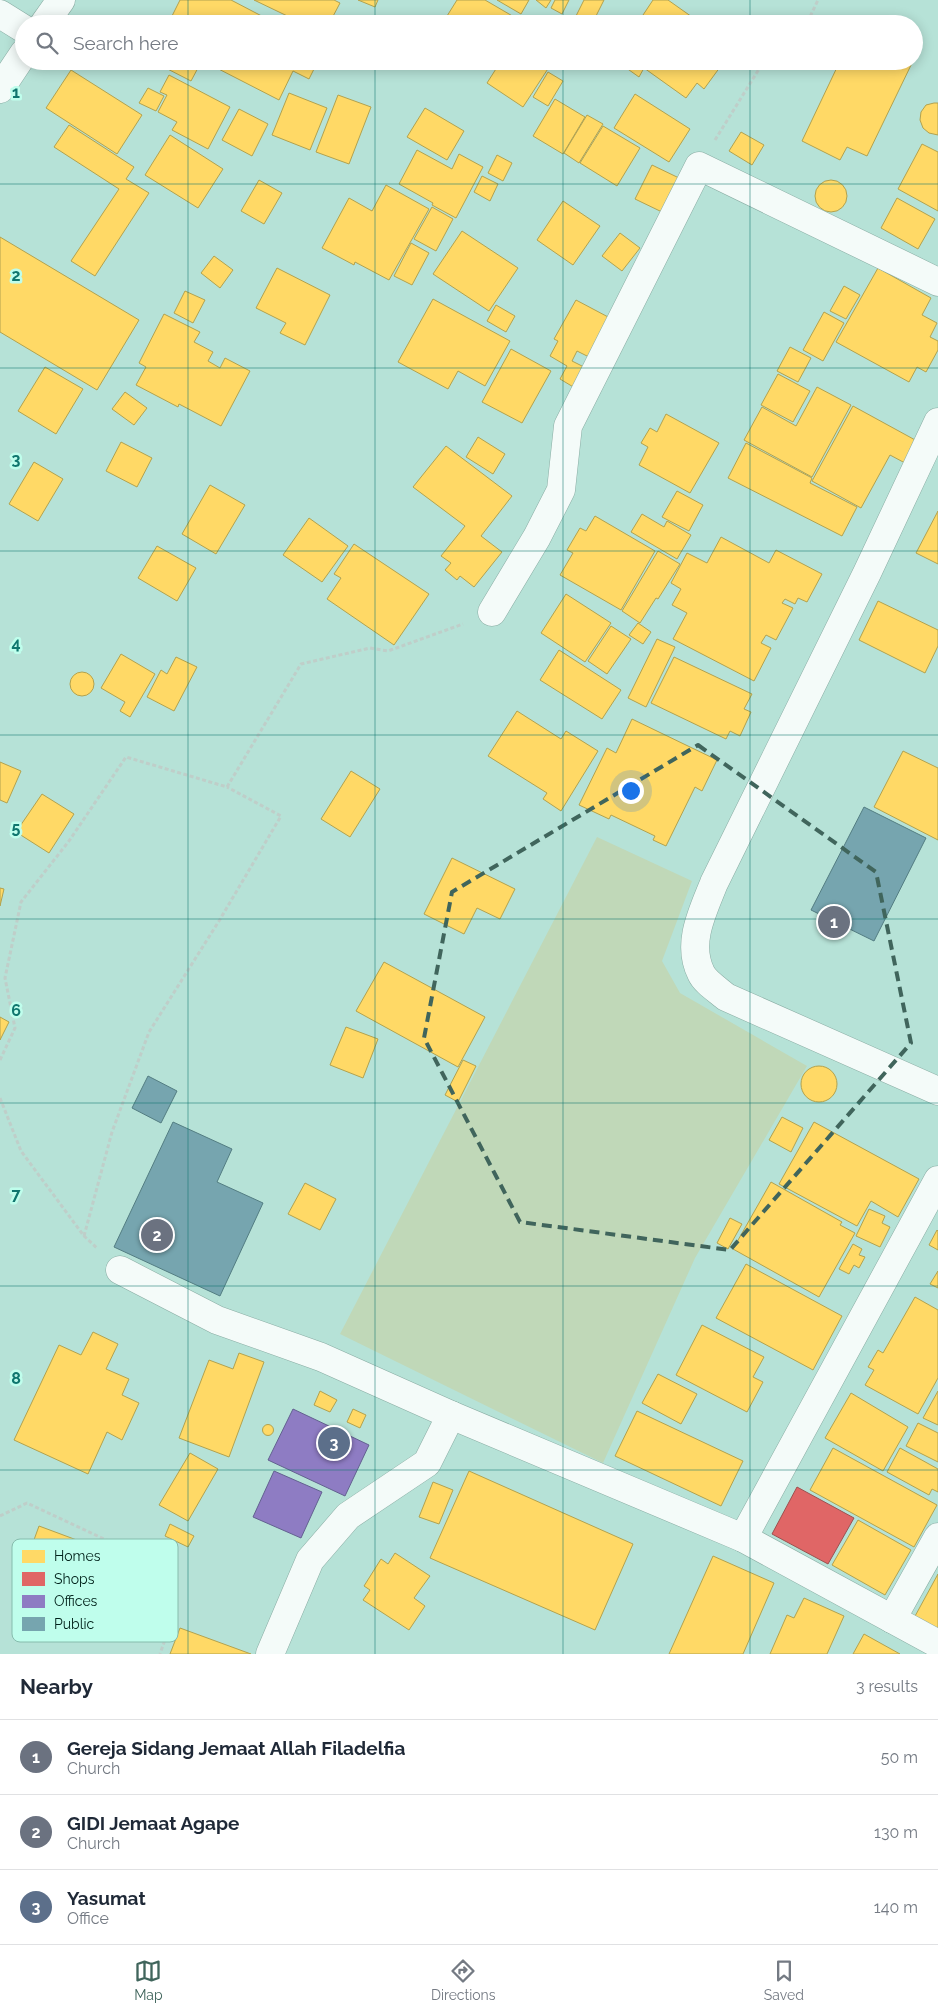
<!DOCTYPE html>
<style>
body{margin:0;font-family:Raleway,sans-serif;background:#f2f2f3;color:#1f2937}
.you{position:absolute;left:630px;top:790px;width:18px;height:18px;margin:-12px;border:4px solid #fff;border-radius:50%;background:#1a73e8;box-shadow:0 0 0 8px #1a73e833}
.badge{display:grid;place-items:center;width:32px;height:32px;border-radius:50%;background:#40655c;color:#fff;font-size:16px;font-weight:700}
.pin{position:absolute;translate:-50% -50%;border:2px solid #fff;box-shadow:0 1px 5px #0006}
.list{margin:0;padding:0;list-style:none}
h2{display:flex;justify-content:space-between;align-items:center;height:65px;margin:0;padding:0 20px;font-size:21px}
h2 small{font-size:16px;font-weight:400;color:#747a83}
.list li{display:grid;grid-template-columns:32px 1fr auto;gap:15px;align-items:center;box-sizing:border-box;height:75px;padding:0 20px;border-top:1px solid #e0e1e3}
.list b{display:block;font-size:19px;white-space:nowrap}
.list p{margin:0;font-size:16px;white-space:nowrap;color:#747a83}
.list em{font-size:16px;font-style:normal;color:#747a83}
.icon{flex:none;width:28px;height:28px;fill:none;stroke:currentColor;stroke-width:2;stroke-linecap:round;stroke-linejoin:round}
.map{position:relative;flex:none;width:938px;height:1654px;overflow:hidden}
.search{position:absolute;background:#fff;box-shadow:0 2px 12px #0003;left:15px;right:15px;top:15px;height:55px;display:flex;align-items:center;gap:12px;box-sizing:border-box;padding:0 18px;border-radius:28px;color:#747a83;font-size:19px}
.sheet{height:290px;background:#fff}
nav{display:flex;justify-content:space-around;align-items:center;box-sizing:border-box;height:70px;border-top:1px solid #e0e1e3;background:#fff;font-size:14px;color:#747a83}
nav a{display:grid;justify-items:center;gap:2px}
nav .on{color:#40655c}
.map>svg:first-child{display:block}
</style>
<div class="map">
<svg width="938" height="1654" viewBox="0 0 938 1654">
<rect width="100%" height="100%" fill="#b6e2d7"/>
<!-- green -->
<path fill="#c0d8b8" d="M597 837 692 881 662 961 680 993 807 1066 695 1258 603 1463 340 1334Z"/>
<!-- homes -->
<g fill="#ffd966" stroke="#b2a24f">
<path d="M180 0H231L277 24H168Z"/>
<path d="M254 0H334L340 3 329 24H304Z"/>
<path d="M358 0H378L375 7Z"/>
<path d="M457 0H485L521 21 519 24H442Z"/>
<path d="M497 0H529L521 14Z"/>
<path d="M536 0H551L546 8Z"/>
<path d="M555 0H569L562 14 551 8Z"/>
<path d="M584 0H604L592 24H587L575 18Z"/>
<path d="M653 0H668L702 24H637Z"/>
<path d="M547 18 556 24H543Z"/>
<path d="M746 19 758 24H744Z"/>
<path d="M152 61H190L199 66 191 81Z"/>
<path d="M203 61H318L309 79 293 71 279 100Z"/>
<path d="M480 61H496L492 68Z"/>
<path d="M501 61H553L523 107 487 83Z"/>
<path d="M624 61H720L723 63 704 89 697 83 686 98 644 68 639 77 622 65Z"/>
<path d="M840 61H913L867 156 847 147 840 160 802 141Z"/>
<path d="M71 70 142 115 117 154 46 108Z"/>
<path d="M548 72 563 81 548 106 533 97Z"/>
<path d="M169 75 230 107 208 149 172 130 177 122 158 112 167 95 160 92Z"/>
<path d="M148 88 164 96 156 111 139 103Z"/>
<path d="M289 93 327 108 310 150 272 135Z"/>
<path d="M635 94 690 129 669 162 614 128Z"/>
<path d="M338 95 371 107 349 164 316 152Z"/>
<path d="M555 99 585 117 563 154 533 136Z"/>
<path d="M934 103H938V135L929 133 923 128 920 120 921 112 926 105Z"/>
<path d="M425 108 464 131 447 160 407 137Z"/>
<path d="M239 109 268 124 252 156 222 140Z"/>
<path d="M587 115 603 124 579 163 564 153Z"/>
<path d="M69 125 134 167 126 179 149 193 95 276 71 261 119 189 54 147Z"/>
<path d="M603 126 640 148 617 186 580 163Z"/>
<path d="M741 132 764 145 752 165 729 151Z"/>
<path d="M170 135 223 169 198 208 145 175Z"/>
<path d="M922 144 938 152V211L898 189Z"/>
<path d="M417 150 452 169 459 154 483 167 456 218 432 205 433 203 399 184Z"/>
<path d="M497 155 512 163 503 181 488 173Z"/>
<path d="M652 165 679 178 662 212 635 199Z"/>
<path d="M482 176 498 184 490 201 474 192Z"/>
<circle cx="831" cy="196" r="16"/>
<path d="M259 180 282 193 264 224 241 211Z"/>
<path d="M386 185 429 209 389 280 355 262 354 265 322 248 349 198 372 211Z"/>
<path d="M897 198 935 219 918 249 881 228Z"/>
<path d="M563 201 600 226 573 265 537 240Z"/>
<path d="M432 207 453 219 436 251 414 239Z"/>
<path d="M462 231 518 268 489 311 433 274Z"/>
<path d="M620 233 640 248 622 271 602 256Z"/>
<path d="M0 237 139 320 97 390 0 332Z"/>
<path d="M411 243 429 253 412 285 394 276Z"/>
<path d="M214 256 233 270 220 288 201 273Z"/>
<path d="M277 268 330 295 305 345 280 333 286 323 256 308Z"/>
<path d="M878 268 931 298 922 315 937 323 930 337 938 341V350L926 372 917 367 909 382 836 342Z"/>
<path d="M844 286 860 295 846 319 830 311Z"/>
<path d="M185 291 205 300 193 323 174 313Z"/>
<path d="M433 299 510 341 485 386 458 371 448 389 398 362Z"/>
<path d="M576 300 610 318 589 357 577 351 572 361 586 368 575 388 560 379 567 366 550 356 558 341 554 339Z"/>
<path d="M496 305 515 316 506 332 487 321Z"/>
<path d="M824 312 844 323 823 361 803 350Z"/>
<path d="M164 314 200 332 194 342 213 352 208 361 220 368 225 358 250 371 221 426 179 404 178 407 136 385 146 367 139 363Z"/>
<path d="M790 347 811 358 798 382 777 371Z"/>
<path d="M511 349 551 371 522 423 482 402Z"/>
<path d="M45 367 83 389 56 434 18 411Z"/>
<path d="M778 374 810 391 793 422 761 405Z"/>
<path d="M817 387 851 405 812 477 744 440 762 407 796 426Z"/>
<path d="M125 392 147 408 134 425 112 409Z"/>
<path d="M853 406 917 441 905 463 890 455 861 508 812 481Z"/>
<path d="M666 414 719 443 690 493 639 465 648 447 641 443 650 428 657 432Z"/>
<path d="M478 437 505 454 493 474 466 457Z"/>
<path d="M121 442 152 458 137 487 106 471Z"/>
<path d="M746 443 812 478 810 483 857 507 842 536 728 478Z"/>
<path d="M446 446 512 496 481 536 502 552 474 587 460 576 457 580 445 570 451 563 441 556 465 526 413 487Z"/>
<path d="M34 462 63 479 38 521 9 504Z"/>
<path d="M210 485 245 505 216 554 182 534Z"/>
<path d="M677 491 703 505 689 531 662 517Z"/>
<path d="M938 511V564L916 553Z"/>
<path d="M642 514 664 527 667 521 691 535 677 559 631 532Z"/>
<path d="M595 516 655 551 621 610 560 575 573 553 567 550 580 528 586 531Z"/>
<path d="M309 518 348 546 322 582 283 555Z"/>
<path d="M721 537 769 563 776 550 822 574 807 602 798 598 795 604 785 599 782 603 793 608 776 640 766 635 761 643 771 648 754 681 673 639 687 613 672 605 681 589 671 583 687 553 707 563Z"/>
<path d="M354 544 429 594 394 645 327 599 341 578 334 574Z"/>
<path d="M157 546 196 568 177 601 138 578Z"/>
<path d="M658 551 680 564 658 599 656 598 640 623 622 611Z"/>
<path d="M566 594 611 623 585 662 541 633Z"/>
<path d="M878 601 938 630V646L925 673 859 640Z"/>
<path d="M638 623 651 632 643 644 629 635Z"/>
<path d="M611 626 631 639 607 674 588 661Z"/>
<path d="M657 639 675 647 646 707 628 698Z"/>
<path d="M559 650 621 690 602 719 540 680Z"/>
<path d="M121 654 155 674 130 717 120 711 125 702 101 688Z"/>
<path d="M176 657 197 667 174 711 147 697 161 670 167 674Z"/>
<path d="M674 657 752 694 744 709 751 712 740 736 730 731 726 739 651 703Z"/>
<circle cx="82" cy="684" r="12"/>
<path d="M517 711 561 739 566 731 598 751 561 811 543 799 547 793 488 756Z"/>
<path d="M632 719 717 760 702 791 695 787 666 846 653 840 655 836 611 815 609 819 579 805 607 748 616 753Z"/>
<path d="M903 751 938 768V840L874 807Z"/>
<path d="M0 762 21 771 7 803 0 800Z"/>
<path d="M351 771 380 789 350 837 321 819Z"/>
<path d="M42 794 74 814 49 853 16 832Z"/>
<path d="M452 858 515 889 500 919 477 908 464 934 424 914Z"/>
<path d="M0 888 4 889 0 906Z"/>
<path d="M384 962 485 1017 458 1067 356 1011Z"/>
<path d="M0 1017 9 1022 0 1040Z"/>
<path d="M346 1027 378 1039 363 1078 330 1065Z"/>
<path d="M463 1060 476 1066 458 1102 445 1095Z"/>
<circle cx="819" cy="1084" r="18"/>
<path d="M782 1117 803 1128 791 1152 769 1140Z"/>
<path d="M814 1122 919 1179 898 1217 871 1201 857 1226 779 1184Z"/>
<path d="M771 1182 842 1222 840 1225 855 1233 819 1297 733 1249Z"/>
<path d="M305 1183 336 1199 320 1230 288 1214Z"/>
<path d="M869 1209 885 1216 882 1223 890 1227 880 1247 856 1236Z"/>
<path d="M730 1218 742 1224 728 1249 717 1243Z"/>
<path d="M937 1230 938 1231V1250L929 1245Z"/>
<path d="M853 1244 862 1249 859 1255 865 1257 859 1268 854 1265 849 1274 839 1269Z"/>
<path d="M746 1264 842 1316 813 1370 716 1318Z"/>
<path d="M938 1271V1288L930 1284Z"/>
<path d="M915 1297 938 1310V1378L918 1414 865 1385 874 1370 868 1367 878 1350 883 1353Z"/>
<path d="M702 1325 764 1357 753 1377 763 1382 747 1412 676 1375Z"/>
<path d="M93 1332 118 1344 106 1369 129 1379 122 1395 139 1403 122 1440 107 1432 88 1474 14 1440 59 1345 81 1355Z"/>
<path d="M239 1353 264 1362 229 1457 179 1438 209 1360 233 1369Z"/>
<path d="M658 1374 697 1394 681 1424 642 1403Z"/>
<path d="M320 1391 337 1400 330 1412 314 1405Z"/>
<path d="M938 1391V1425L923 1418Z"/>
<path d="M851 1393 908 1427 883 1471 825 1438Z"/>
<path d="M353 1409 366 1415 360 1428 347 1422Z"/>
<path d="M637 1411 743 1461 721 1506 615 1456Z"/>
<path d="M918 1423 938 1433V1462L906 1446Z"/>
<circle cx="268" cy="1430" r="5.5"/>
<path d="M833 1448 937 1505 914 1547 810 1490Z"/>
<path d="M900 1448 938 1469V1492L932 1489 929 1495 887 1472Z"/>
<path d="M190 1453 218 1469 188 1521 159 1505Z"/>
<path d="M469 1471 633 1544 595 1630 430 1558Z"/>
<path d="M433 1482 453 1490 439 1524 419 1517Z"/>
<path d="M858 1520 911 1550 885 1595 832 1565Z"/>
<path d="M170 1524 194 1536 188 1547 165 1536Z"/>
<path d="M39 1526 109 1552 87 1612 17 1587Z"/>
<path d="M395 1553 430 1576 414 1598 425 1606 409 1630 363 1600 370 1590 364 1586 381 1559 388 1564Z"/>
<path d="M713 1556 774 1583 743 1654H669Z"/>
<path d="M938 1574V1631L914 1618Z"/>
<path d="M804 1598 844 1616 827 1654H770L787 1615 794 1618Z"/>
<path d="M180 1628 251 1654H170Z"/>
<path d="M864 1634 900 1654H853Z"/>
</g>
<!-- shops -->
<path fill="#e06666" stroke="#9d514f" d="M797 1487 854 1518 828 1564 772 1534Z"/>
<!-- offices -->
<g fill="#8e7cc3" stroke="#636190">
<path d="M293 1409 369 1445 345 1496 268 1460Z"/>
<path d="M274 1471 322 1492 301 1538 253 1517Z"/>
</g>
<!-- public -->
<g fill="#76a5af" stroke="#537d82">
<path d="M864 807 926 838 874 941 811 910Z"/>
<path d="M148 1076 177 1091 161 1123 132 1108Z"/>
<path d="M173 1122 232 1149 217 1182 263 1203 220 1296 114 1247Z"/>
</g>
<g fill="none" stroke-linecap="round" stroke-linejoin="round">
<!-- minor casing -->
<g stroke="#89aca3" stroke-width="29">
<g id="minor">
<path d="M0 14 24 29"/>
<path d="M938 422 867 573 714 883C703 911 686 943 701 973 705 982 718 990 726 997L938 1091"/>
<path d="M492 612 537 537 561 490 568 426 699 166 938 282"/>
<path d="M120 1270 217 1320 321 1357 451 1415 743 1538 938 1644"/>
<path d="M743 1538 938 1180"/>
<path d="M892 1619 938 1537"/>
<path d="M270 1654 310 1560 348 1516 427 1463 451 1415"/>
</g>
</g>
<!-- secondary casing -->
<g stroke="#89aca3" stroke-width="29">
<g id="secondary">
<path d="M44 24 61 0"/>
<path d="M0 89 24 53"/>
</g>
</g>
<!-- path -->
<g stroke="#bfcec9" stroke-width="3" stroke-dasharray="4 2.5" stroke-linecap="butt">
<path d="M794 24 808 21 818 0"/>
<path d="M715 140 764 61"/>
<path d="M0 1060 15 1028 5 978 21 902 69 841 126 757 227 787 301 664 370 648 388 651 463 624"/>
<path d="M0 1098 21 1151 84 1236 98 1249"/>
<path d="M84 1236 112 1132 149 1032 219 921 281 816 227 787"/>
<path d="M0 1516 27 1503 117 1545 101 1614 168 1631 160 1654"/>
</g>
<!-- minor -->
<use href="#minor" stroke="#f4fbf9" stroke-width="28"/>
<!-- secondary -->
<use href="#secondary" stroke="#f4fbf9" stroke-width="28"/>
</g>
<!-- marked area -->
<path fill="none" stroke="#40655c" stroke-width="4" stroke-dasharray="10 6" stroke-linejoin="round" d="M698 745 876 872 911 1043 730 1250 520 1222 424 1038 452 892Z"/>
<!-- grid -->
<path fill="none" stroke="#0f766e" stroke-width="1" stroke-opacity="0.55" d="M188 0V24M375 0V24M563 0V24M750 0V24M188 61V1654M375 61V1654M563 61V1654M750 61V1654M0 184H938M0 368H938M0 551H938M0 735H938M0 919H938M0 1103H938M0 1286H938M0 1470H938"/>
<!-- legend -->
<rect x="12" y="1539" width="166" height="103" rx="8" fill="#bffeec" stroke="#86bcad" stroke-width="1"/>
<rect x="22" y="1550" width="23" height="13" fill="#ffd966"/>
<rect x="22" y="1572" width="23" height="14" fill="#e06666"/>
<rect x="22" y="1595" width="23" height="13" fill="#8e7cc3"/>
<rect x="22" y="1617" width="23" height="14" fill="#76a5af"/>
<g font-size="14" fill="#00211a">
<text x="54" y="1561">Homes</text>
<text x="54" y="1584">Shops</text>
<text x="54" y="1606">Offices</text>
<text x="54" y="1629">Public</text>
</g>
<g font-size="16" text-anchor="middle" font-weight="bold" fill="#0f766e" stroke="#bffeec" stroke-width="5" stroke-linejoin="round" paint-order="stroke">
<text x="16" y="98">1</text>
<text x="16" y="281">2</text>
<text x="16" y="465">3</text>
<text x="16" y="649">4</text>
<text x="16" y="833">5</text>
<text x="16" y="1016">6</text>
<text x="16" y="1200">7</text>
<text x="16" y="1384">8</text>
</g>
</svg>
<div class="you"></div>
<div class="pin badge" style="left:834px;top:922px;background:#6b7280">1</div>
<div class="pin badge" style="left:157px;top:1235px;background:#6b7280">2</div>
<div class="pin badge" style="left:334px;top:1443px;background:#5c6f8a">3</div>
<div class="search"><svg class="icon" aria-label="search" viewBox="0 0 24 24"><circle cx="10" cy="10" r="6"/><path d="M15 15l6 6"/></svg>Search here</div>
</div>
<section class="sheet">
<h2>Nearby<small>3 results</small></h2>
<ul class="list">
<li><span class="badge" style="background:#6b7280">1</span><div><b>Gereja Sidang Jemaat Allah Filadelfia</b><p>Church</p></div><em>50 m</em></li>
<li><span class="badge" style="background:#6b7280">2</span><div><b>GIDI Jemaat Agape</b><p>Church</p></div><em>130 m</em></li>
<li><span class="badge" style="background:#5c6f8a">3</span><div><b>Yasumat</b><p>Office</p></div><em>140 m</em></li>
</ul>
</section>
<nav>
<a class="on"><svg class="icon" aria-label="map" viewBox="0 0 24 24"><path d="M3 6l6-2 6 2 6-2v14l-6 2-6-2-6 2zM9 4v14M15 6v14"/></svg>Map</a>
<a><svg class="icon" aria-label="directions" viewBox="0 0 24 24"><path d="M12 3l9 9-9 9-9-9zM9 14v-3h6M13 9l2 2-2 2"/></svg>Directions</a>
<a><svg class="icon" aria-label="saved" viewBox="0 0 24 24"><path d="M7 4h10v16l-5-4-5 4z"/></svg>Saved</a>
</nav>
